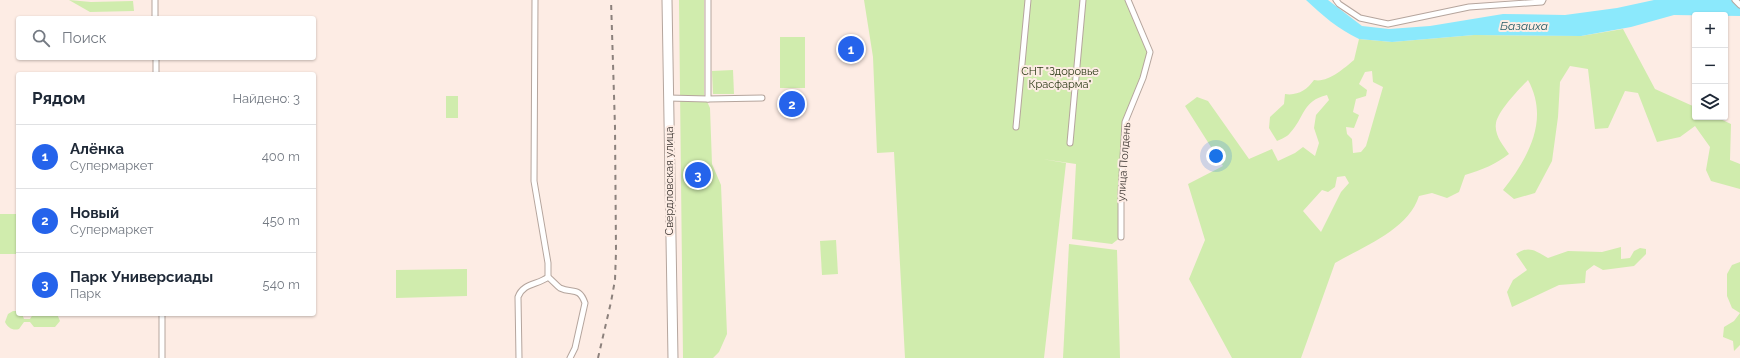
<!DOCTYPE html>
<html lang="ru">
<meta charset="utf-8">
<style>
body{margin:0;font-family:Raleway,sans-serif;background:#f2f2f3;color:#1f2937}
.controls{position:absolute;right:12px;top:12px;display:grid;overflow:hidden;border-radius:4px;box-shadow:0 1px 3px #0004}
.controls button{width:36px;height:36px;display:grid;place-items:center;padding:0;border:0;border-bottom:1px solid #e0e1e3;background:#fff;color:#1f2937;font:20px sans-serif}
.you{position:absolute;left:1216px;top:156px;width:14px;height:14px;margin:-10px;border:3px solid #fff;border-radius:50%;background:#1a73e8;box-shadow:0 0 0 6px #1a73e833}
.badge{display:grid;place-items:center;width:26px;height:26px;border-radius:50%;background:#2563eb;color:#fff;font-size:13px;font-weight:700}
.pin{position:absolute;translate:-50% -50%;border:2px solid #fff;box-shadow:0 1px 4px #0006}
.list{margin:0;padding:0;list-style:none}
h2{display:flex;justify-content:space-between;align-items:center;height:52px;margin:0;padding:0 16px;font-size:17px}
h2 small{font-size:13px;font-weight:400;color:#747a83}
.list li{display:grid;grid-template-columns:26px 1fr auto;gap:12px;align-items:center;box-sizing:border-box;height:64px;padding:0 16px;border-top:1px solid #e0e1e3}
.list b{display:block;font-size:15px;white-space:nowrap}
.list p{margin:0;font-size:13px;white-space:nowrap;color:#747a83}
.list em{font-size:13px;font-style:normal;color:#747a83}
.icon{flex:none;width:22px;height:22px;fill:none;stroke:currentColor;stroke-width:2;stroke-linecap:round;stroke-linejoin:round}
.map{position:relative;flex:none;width:1740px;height:358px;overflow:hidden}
.search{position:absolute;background:#fff;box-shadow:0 1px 3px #0004;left:16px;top:16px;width:300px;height:44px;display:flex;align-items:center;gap:10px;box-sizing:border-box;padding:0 14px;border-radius:4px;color:#747a83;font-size:15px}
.panel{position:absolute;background:#fff;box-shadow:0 1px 3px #0004;left:16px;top:72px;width:300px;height:244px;border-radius:4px}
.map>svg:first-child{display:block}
</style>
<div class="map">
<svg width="1740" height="358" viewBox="0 0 1740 358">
<rect width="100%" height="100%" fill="#fdece4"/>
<!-- green -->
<g fill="#d0ecad" fill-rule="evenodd">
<path d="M69 0 91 2 133 1 134 11 90 12Z"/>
<path d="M679 0H704V95L710 108 712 164 721 185 727 334 719 352 713 358H683Z"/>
<path d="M864 0H1128L1150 52 1125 122 1121 237 1112 244 1072 239 1076 164 1042 159 1066 163 1044 358H905L894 152 877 153 873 57Z"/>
<path d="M1623 29 1655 89 1695 107V117H1716L1731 124 1730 160 1740 164V189L1711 181 1706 170 1710 147 1695 126 1680 137 1657 142 1638 93 1625 91 1608 128 1595 129 1588 69 1570 66 1560 82 1558 117 1552 161 1535 193 1514 199 1503 190C1528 158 1550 120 1528 80 1519 89 1498 111 1496 123 1494 135 1503 145 1509 154 1496 164 1482 170 1465 175L1459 192 1447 198 1432 193 1419 196C1408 230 1364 246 1335 263L1301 358H1232L1189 279 1205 240 1188 184 1223 166 1185 106 1197 97 1208 101 1249 159 1272 149 1278 161 1295 153 1303 147 1315 156 1319 143 1314 128 1316 115 1329 100 1327 95C1302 101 1305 117 1290 133 1287 137 1281 139 1277 141L1269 128 1270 117 1284 104 1285 94C1297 96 1307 90 1314 80 1328 83 1343 69 1354 60L1359 39 1392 42 1474 35 1581 36ZM1372 71 1373 82 1383 87 1366 146 1361 152 1353 153 1352 139 1347 134 1346 127 1354 128 1359 115 1353 112 1356 99 1366 96 1367 90 1359 84 1365 72ZM1345 176 1349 183 1341 192 1321 232 1303 211 1322 190 1328 192 1335 187 1337 177Z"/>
<rect x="780" y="37" width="25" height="51"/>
<path d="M733 70 734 94H713L712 71Z"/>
<rect x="446" y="96" width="12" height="22"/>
<rect x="0" y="214" width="18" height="40"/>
<path d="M836 240 838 274 822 275 820 241Z"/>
<path d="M1069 244 1117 250 1120 358H1063Z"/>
<path d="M1621 247V259L1630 258 1634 251 1640 248 1646 249V254L1634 266 1603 270 1594 265 1586 271 1585 283 1559 285 1512 307 1507 292 1513 280 1527 270 1516 254C1529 245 1536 251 1548 258L1568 251 1602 252Z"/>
<path d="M1740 262V313L1732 308 1727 296V274L1732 265Z"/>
<path d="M467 269V296L396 298V270Z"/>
<path d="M13 311H18V314H22L24 319H30L33 314H57L60 321 55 327H34L30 322H24L19 329C13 331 8 328 5 322L8 314Z"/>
<path d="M1740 313V345L1734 351 1733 341 1723 337 1724 327 1734 321Z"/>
</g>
<!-- water -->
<path fill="#8be9fc" d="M1306 0H1328L1362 26 1389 29 1430 26 1503 14 1565 15 1617 8 1654 0H1740V16L1674 15 1631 27 1581 36 1474 35 1392 42 1359 39C1338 29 1322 15 1306 0Z"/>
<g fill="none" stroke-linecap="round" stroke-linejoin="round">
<!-- street casing -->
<g stroke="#b5a59d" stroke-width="7">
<g id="street">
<path d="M155 0V18"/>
<path d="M708 0V99L762 98"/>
<path d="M1336 0 1339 4 1360 18 1388 24 1469 7 1542 2 1543 0"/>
<path d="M1735 0 1740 5"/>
<path d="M156 58V74"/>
<path d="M668 98 708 99"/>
<path d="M1016 127 1028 0"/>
<path d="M1070 143 1083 0"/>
<path d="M1121 237V193L1125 122 1143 78 1150 52 1128 0"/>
<path d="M548 277C552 280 556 285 560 288 572 294 579 286 585 303L575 348 570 358"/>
<path d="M162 314V358"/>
<path d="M519 358 518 297C523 283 538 285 548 277V263L534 181 535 0"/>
</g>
</g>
<!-- highway casing -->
<g stroke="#b5a59d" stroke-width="11">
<path id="highway" d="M667 0 673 358"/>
</g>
<!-- street -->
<use href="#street" stroke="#fff" stroke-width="5"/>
<!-- highway -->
<use href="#highway" stroke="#fff" stroke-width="9"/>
<!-- rail -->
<path stroke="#8c817c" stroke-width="2" stroke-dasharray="5 5" stroke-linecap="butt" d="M598 358 611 302 615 280 616 252 615 127 611 0"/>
</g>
<g text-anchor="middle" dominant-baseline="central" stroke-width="4" stroke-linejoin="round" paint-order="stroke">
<!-- park labels -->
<g font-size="11" fill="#2a3815" stroke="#fdece4">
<text x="1060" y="71">СНТ "Здоровье<tspan x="1060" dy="13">Красфарма"</tspan></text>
</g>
<!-- street labels -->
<g font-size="11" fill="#3d3733" stroke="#fdece4">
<text transform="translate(1124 162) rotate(-86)">улица Полдень</text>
<text transform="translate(669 181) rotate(-90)">Свердловская улица</text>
</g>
<!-- water labels -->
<g font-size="12" font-style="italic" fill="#285d67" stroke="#fdece4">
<text x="1524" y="26">Базаиха</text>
</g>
</g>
</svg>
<div class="controls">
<button>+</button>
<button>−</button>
<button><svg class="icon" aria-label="layers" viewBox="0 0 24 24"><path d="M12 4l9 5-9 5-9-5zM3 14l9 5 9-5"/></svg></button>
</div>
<div class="you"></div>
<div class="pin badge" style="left:851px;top:49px">1</div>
<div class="pin badge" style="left:792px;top:104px">2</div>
<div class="pin badge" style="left:698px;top:175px">3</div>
<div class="search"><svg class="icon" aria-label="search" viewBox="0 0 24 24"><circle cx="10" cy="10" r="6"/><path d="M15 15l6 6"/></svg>Поиск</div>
<section class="panel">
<h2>Рядом<small>Найдено: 3</small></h2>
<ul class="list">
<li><span class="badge">1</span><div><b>Алёнка</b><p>Супермаркет</p></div><em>400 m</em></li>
<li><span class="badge">2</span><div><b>Новый</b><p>Супермаркет</p></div><em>450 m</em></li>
<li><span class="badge">3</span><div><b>Парк Универсиады</b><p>Парк</p></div><em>540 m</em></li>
</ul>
</section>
</div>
